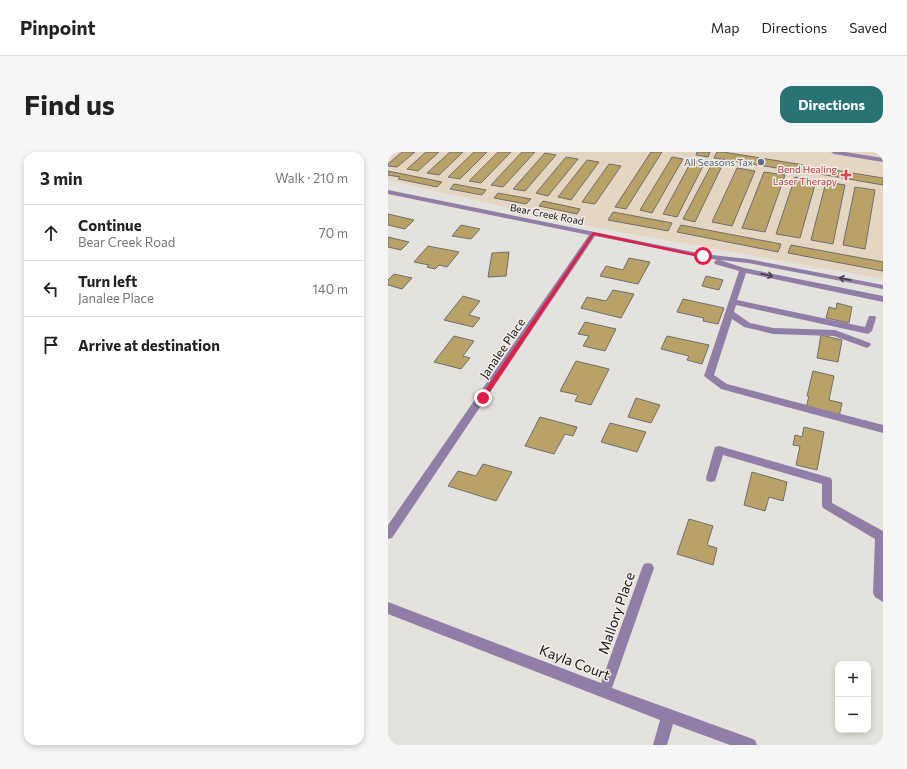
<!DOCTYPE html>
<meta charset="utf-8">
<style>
body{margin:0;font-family:Commissioner,sans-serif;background:#f6f6f6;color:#222}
.controls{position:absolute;right:12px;bottom:12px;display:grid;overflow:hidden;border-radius:8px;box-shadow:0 2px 6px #0003}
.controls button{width:36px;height:36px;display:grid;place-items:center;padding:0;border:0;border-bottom:1px solid #e0e0e0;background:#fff;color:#222;font:20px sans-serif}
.stop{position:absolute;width:12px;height:12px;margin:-9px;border:3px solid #e11d48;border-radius:50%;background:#fff}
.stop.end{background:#e11d48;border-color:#fff;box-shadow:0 1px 4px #0008}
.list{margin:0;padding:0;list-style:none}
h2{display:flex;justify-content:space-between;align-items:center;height:52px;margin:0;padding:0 16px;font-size:17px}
h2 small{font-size:13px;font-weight:400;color:#767676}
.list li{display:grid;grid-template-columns:26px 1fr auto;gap:12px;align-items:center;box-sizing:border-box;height:56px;padding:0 16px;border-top:1px solid #e0e0e0}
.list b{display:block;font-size:15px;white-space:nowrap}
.list p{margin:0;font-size:13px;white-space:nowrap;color:#767676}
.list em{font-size:13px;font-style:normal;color:#767676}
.icon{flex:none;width:22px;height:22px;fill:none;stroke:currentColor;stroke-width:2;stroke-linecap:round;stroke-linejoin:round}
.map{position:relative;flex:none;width:495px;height:593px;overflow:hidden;border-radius:12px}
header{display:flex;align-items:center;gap:24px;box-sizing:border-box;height:56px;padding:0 20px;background:#fff;border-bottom:1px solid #e0e0e0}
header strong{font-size:19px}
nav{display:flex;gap:22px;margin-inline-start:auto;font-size:14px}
.intro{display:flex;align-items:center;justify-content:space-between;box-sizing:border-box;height:96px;padding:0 24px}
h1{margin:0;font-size:28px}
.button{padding:10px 18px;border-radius:12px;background:#297374;color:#fff;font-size:14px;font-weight:700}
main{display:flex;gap:24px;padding:0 24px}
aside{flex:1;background:#fff;border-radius:12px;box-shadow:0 2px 6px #0003}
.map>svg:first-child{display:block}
</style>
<header>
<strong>Pinpoint</strong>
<nav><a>Map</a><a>Directions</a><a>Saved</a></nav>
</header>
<div class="intro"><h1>Find us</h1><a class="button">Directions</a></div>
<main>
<aside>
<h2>3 min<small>Walk · 210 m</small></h2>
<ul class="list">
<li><svg class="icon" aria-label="ahead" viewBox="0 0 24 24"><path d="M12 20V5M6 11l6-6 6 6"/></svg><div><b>Continue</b><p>Bear Creek Road</p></div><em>70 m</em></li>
<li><svg class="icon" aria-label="left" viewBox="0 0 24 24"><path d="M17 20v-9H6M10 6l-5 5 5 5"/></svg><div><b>Turn left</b><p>Janalee Place</p></div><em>140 m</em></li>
<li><svg class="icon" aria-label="arrive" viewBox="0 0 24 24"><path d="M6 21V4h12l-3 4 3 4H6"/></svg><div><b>Arrive at destination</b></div></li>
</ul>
</aside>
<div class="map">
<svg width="495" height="593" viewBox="0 0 495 593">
<rect width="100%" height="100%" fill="#e4e2dc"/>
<!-- commercial -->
<path fill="#e5d6c4" d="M0 0H495V127L205 75 0 28Z"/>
<!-- building -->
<g fill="#b9a268" stroke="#706e69">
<path d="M14 0H27L9 15 0 14V12Z"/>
<path d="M38 0H51L30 19 19 17Z"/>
<path d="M62 0H75L51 23 39 21Z"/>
<path d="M86 0H99L72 27 60 25Z"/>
<path d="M110 0H123L93 31 81 29Z"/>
<path d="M134 0H147L115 35 103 33Z"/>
<path d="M263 0H274L238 57 227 55Z"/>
<path d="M309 0H322L320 5 308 3Z"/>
<path d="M329 0H335L416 13 414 20 326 6Z"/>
<path d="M157 1 168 3 137 39 125 37Z"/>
<path d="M178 5 190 7 160 44 148 41Z"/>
<path d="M284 5 295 7 264 61 252 58Z"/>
<path d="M199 8 211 10 183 48 170 45Z"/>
<path d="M304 8 317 10 289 65 275 62Z"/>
<path d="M221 12 233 14 207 52 194 50Z"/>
<path d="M324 12 334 14 307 70 295 67Z"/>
<path d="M349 16 367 19 344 74 324 70Z"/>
<path d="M434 16 495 26V33L432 22Z"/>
<path d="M0 19 54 30 49 35 10 27 12 25 0 23Z"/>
<path d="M376 20 397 23 377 80 354 76Z"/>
<path d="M407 25 428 29 412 86 388 82Z"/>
<path d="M438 30 457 33 445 92 423 88Z"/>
<path d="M66 32 98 38 94 43 62 37Z"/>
<path d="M467 35 487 38 477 97 455 93Z"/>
<path d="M110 41 143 47 138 52 106 46Z"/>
<path d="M155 49 192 57 189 62 151 54Z"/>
<path d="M225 60 284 71 280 79 220 68Z"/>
<path d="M0 62 26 68 17 77 0 73Z"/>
<path d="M73 73 92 77 83 87 64 84Z"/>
<path d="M293 73 393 92 390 100 289 80Z"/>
<path d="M0 85 21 90 13 98 0 95Z"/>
<path d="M403 93 495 110V119L400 101Z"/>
<path d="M40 94 71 100 59 115 51 113 47 117 39 115 41 113 26 110Z"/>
<path d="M121 100 118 124 100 125 104 101Z"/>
<path d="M241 106 262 110 250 132 212 124 218 114 235 118Z"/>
<path d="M6 122 24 126 14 137 0 133V128Z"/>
<path d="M318 124 335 128 331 138 314 134Z"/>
<path d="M225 138 246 142 233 166 193 156 199 145 218 149Z"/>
<path d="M75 144 92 149 81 163 92 166 85 175 56 168Z"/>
<path d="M295 147 336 156 330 172 315 169 316 166 289 160Z"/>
<path d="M449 151 464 155 461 171 438 166 441 155 448 157Z"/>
<path d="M197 170 228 177 217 199 195 194 201 184 190 182Z"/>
<path d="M433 183 454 188 450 210 429 206Z"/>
<path d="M66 184 86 189 75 204 82 206 73 217 46 210Z"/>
<path d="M279 184 321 193 314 212 299 208 301 204 273 197Z"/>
<path d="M188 209 221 217 203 253 187 249 190 243 172 239Z"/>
<path d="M425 219 446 224 441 248 454 251 451 265 418 256 421 244H419Z"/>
<path d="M248 246 272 253 263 271 240 265Z"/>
<path d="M152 265 189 275 185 284 177 282 166 302 137 294Z"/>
<path d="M222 271 258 280 249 300 213 290Z"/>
<path d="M416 275 436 280 429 318 408 313 412 294 405 293 407 283 414 285Z"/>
<path d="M95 312 124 320 108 349 60 334 70 319 88 324Z"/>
<path d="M364 320 399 330 395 349 381 345 377 359 356 353Z"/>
<path d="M301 367 325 374 319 393 329 396 325 413 289 402Z"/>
</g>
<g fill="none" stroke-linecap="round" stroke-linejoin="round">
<!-- minor -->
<g fill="#907ea7" fill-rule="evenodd">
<path d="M443 0H457L495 6V10L446 2Z"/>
<path d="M0 38 315 102 360 107 495 133V137L360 111 332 108 356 116 495 144V150L358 121 349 148 477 175 481 164H487L488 166 484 179 480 182 348 153 346 160 362 171 385 176 447 178 482 191 483 193 479 196 446 184 385 182 356 175 344 167 326 223 339 232 495 273V281L333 237 316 224 351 119 327 112 326 110 329 108 207 84 4 386 0 387V373L201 83 0 42Z"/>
<path d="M331 294 443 326 444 329V351L495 379V450L487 445 485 441 487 387 435 356 434 353V332L335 303 327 329 323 330 319 329 318 326 326 298 327 295Z"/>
<path d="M260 411 264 412 266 416 224 536 362 586 367 588 369 593H342L285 572 279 593H265L272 568 0 462V450L213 531 254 416 256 412Z"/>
</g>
</g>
<!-- one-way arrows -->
<defs><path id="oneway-shaft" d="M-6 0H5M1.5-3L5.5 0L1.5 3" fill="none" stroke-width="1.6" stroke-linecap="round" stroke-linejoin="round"/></defs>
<g stroke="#463e4e">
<use href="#oneway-shaft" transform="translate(379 123) rotate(11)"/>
<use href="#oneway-shaft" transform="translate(457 127) rotate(-169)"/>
</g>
<!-- route -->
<path fill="#e11d48" d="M205 80 317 104 315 106 206 83 97 247H93V244Z"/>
<!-- markers -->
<circle fill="#5c6f8a" stroke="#f2efe9" stroke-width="1.5" cx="373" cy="10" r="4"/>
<path fill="#e0444e" stroke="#f2efe9" stroke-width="1.5" d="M456 17h4v4h4v4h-4v4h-4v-4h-4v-4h4z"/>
<g text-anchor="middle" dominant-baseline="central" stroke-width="3" stroke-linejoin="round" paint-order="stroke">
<!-- far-service labels -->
<g font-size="10" fill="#4e5e75" stroke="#f2efe9" text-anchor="end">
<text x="365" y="10">All Seasons Tax</text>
</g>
<!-- far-health labels -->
<g font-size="10" fill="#be3a42" stroke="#f2efe9" text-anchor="end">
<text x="449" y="17">Bend Healing<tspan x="449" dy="12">Laser Therapy</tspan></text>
</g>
<!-- far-street labels -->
<g font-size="10" fill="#151412" stroke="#f2efe9">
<text transform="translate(159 62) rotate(11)">Bear Creek Road</text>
</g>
<!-- street labels -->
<g font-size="12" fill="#151412" stroke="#f2efe9">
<text transform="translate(114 196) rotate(-56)">Janalee Place</text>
</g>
<!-- near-street labels -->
<g font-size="14" fill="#151412" stroke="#f2efe9">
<text transform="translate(228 461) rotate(-71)">Mallory Place</text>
<text transform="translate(187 510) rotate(21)">Kayla Court</text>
</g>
</g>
</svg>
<div class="controls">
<button>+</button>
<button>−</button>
</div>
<div class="stop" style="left:315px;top:104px"></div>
<div class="stop end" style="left:95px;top:246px"></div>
</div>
</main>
